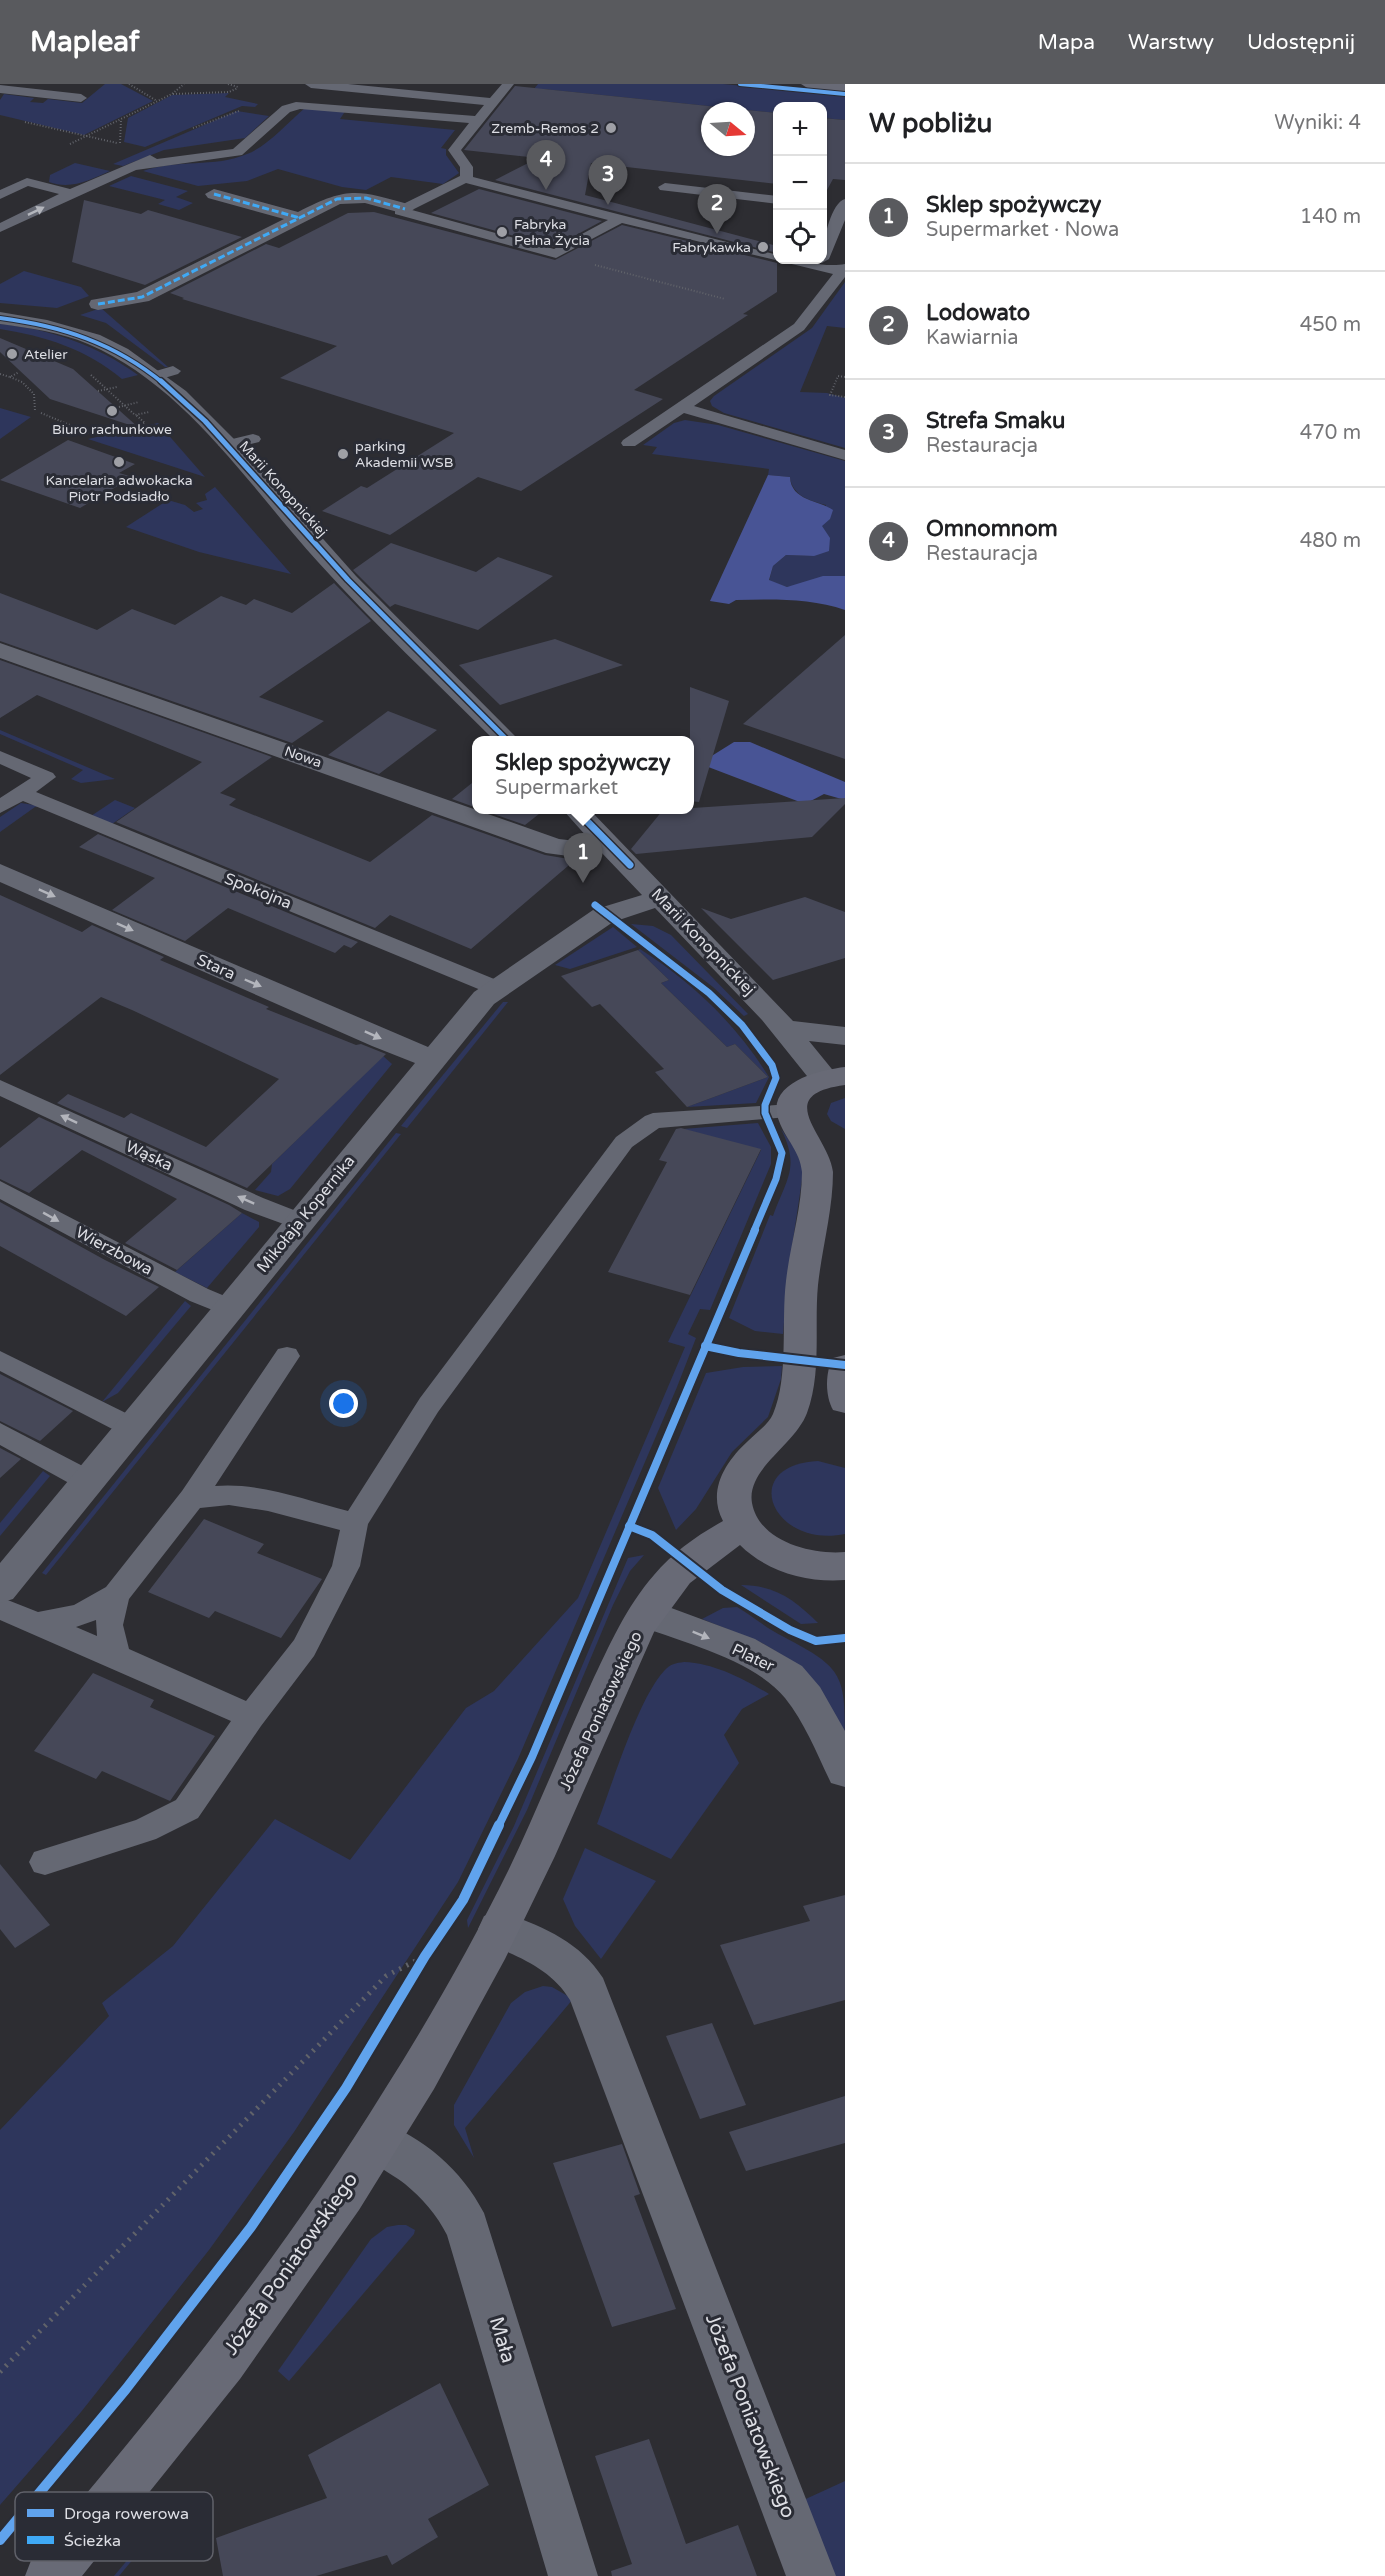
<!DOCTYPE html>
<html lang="pl">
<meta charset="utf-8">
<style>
body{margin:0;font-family:"Varela Round",sans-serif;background:#f6f6f6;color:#202124}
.controls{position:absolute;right:18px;top:18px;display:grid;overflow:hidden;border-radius:12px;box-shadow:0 2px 4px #0004}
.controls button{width:54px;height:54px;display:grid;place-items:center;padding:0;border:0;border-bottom:2px solid #e0e0e0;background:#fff;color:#202124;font:30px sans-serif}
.compass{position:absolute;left:701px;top:18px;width:54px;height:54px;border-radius:50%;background:#fff;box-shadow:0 2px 4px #0004;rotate:108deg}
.you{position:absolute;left:344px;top:1320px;width:21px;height:21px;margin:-15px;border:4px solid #fff;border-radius:50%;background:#1a73e8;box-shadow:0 0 0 9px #1a73e833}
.badge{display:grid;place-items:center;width:39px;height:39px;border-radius:50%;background:#595a5e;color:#fff;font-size:20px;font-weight:700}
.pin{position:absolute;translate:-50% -50px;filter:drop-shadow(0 2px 3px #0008)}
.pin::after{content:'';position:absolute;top:32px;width:21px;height:18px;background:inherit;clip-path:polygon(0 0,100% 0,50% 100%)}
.popup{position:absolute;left:472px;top:652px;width:222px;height:78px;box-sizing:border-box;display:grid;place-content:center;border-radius:12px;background:#fff;filter:drop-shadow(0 2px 4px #0005);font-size:20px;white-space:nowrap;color:#757577}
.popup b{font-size:22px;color:#202124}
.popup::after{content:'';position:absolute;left:50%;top:100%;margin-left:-12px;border:12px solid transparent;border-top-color:#fff}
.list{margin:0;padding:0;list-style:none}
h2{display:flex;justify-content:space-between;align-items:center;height:78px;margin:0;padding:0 24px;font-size:26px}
h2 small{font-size:20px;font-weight:400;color:#757577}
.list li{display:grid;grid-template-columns:39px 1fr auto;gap:18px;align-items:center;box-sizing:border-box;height:108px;padding:0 24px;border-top:2px solid #e0e0e0}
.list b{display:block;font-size:22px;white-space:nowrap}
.list p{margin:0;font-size:20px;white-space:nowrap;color:#757577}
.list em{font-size:20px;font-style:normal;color:#757577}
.icon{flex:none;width:33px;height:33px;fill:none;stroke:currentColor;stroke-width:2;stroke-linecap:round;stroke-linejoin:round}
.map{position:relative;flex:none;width:845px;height:2492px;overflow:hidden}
header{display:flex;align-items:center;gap:36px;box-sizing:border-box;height:84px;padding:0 30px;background:#595a5e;color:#fff}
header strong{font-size:28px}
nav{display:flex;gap:33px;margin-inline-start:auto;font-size:21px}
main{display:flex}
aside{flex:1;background:#fff}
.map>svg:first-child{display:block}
</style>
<header>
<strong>Mapleaf</strong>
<nav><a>Mapa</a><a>Warstwy</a><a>Udostępnij</a></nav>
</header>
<main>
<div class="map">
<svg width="845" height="2492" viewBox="0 0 845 2492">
<rect width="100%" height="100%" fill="#2d2d32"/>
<!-- green -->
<g fill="#2e365c">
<path d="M105 0H121L153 17 84 51 0 31V16L4 10 34 14 30 18 43 19 48 15 82 19Z"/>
<path d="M538 0H723L845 12V36L823 34 822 22H778L777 29 543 5 491 58Z"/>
<path d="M229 9 225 13 258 20 255 23 242 22 145 63 124 58 128 34 172 11Z"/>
<path d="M305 24 346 26 340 35 455 46 441 64 446 65V71L459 89 443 100 391 93 366 106 342 103 278 85 247 97 198 102 143 87C176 75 215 84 247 70 268 62 287 39 305 24Z"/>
<path d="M237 27 269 32 245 54 164 66 123 82 113 80Z"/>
<path d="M75 79 110 87C90 96 71 106 49 98L50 91Z"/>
<path d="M131 92 188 107 176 113 193 119 179 126 158 120 165 116 109 102Z"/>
<path d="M24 187 81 203 89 212 57 224 0 219V200Z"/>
<path d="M845 198V244L827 242 800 308 827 309 845 314V364L724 329 712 322 710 317 714 312 812 244Z"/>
<path d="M101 224 168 283H165L106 239 80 231Z"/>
<path d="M0 240C50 245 97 261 138 291L122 295C86 265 45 252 0 245Z"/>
<path d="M0 324 31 333 0 355Z"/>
<path d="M685 336 718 341 845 377V492L787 503 769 497 773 482 786 471 814 472 826 421C811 417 792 412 790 393L768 391 769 385 652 370 657 363 643 361 674 339Z"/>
<path d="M158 339 205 393 88 355Z"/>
<path d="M215 403 291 490 199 468 126 443 168 416 185 421 194 428 203 425 196 419 207 416 205 410Z"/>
<path d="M0 646 115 695 81 699 71 695 83 686 0 650Z"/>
<path d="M115 716 135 724 112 740 91 732Z"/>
<path d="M21 719 41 722 35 723 0 748V733Z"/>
<path d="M631 840 653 842 671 851 748 930 744 932 713 903Z"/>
<path d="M613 843 637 863 570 885 555 881Z"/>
<path d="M640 865C693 899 736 940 769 993L756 1019 687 1023 768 993 735 960 727 963 661 899 669 896 638 866Z"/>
<path d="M503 918H508L407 1044 401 1042Z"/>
<path d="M383 972 392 980 290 1105 278 1112 255 1106 271 1088 272 1080Z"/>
<path d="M845 1014V1045L831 1037 827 1030 831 1019Z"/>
<path d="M758 1039 771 1063V1080L710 1226 700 1225 688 1250 696 1254 677 1303 518 1675 458 1798 294 2048 209 2166 81 2328 0 2421V2046L109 1932 102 1919 173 1862 275 1735 350 1776 466 1624 494 1607 578 1514 685 1263 668 1258 761 1066 683 1045Z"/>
<path d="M781 1045 800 1071 803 1089 788 1190 783 1250 755 1247 729 1234 770 1131 773 1132C787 1094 800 1083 781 1045Z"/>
<path d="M396 1049 401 1050 46 1491 42 1489Z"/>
<path d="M242 1129 259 1138V1143L207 1204 175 1188Z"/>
<path d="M185 1217 191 1222 118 1309 102 1318Z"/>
<path d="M782 1282 781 1295 768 1333 732 1368 696 1425 676 1446 658 1404 706 1289 743 1283Z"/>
<path d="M818 1377 845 1384V1450C772 1465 737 1381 818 1377Z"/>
<path d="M43 1387 50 1392 0 1452V1439Z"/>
<path d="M644 1471 630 1487 613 1521 527 1726 468 1844 467 1836 514 1742 628 1474Z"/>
<path d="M741 1501C775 1501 795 1516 818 1539L801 1540Z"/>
<path d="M737 1523C753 1532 767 1545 784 1553 845 1585 845 1591 845 1661L792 1577 762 1559 702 1535 723 1524Z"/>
<path d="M684 1578C714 1579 744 1595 769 1610L742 1625 724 1651 739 1679 671 1775 597 1740C612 1701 638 1615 664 1587 670 1580 676 1579 684 1578Z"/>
<path d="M585 1764 656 1797 601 1875 575 1842 563 1815Z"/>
<path d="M543 1902 552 1903 573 1915 465 2044 474 2074 454 2041V2021L511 1919 525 1908Z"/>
<path d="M398 2141H406L415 2146 414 2150 289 2297 278 2287 371 2155 387 2143Z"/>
<path d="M845 2397V2492H825L797 2419Z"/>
<path d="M177 2417 179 2420 119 2492H114Z"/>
</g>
<!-- forest -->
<g fill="#485495">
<path d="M768 391 790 393C791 417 819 416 833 426L830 435 822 442 830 454 829 467 814 472 786 471 773 482 769 496 787 503 823 492H845V526C811 514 772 515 736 516L729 520 710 517Z"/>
<path d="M734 658H750L845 698V716L824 710 805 720 690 676V670L710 673Z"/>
</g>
<!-- building -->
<g fill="#464858" fill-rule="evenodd">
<path d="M515 2 777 29V100L591 79 585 111 777 162V169L495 96 538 74 464 66ZM710 27H746V63H710Z"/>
<path d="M822 34 845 36V96L833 95 827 106 822 105Z"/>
<path d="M479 105 602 137 554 163 431 129Z"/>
<path d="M84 116 141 130 148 126 242 153 145 201 72 178Z"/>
<path d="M374 128 555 176 622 141 777 179V208L743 230 748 231 634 306 663 315 521 407 478 393 390 451 322 427 361 402 367 404 454 349 280 294 337 262 182 215 184 214 170 209 266 160 279 164 348 129Z"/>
<path d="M0 254 73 285 139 344 50 315 0 268Z"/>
<path d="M68 356 135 380 119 389 133 393 80 424 0 396Z"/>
<path d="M391 459 476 488 498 473 553 492 478 546 395 520 390 523 353 486Z"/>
<path d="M334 499 371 537 259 613 324 637 292 659 0 557V509L97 546 132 525 175 541 221 512 246 521 254 515 292 529Z"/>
<path d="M845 551V675L743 640Z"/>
<path d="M555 555 623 581 500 621 459 581Z"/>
<path d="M0 576 272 673 220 709 236 715 229 721 370 778 432 731 545 771 575 776 471 865 390 831 375 844 116 738 202 678 37 611 0 634Z"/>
<path d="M690 603 729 617 699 718 690 717Z"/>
<path d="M388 627 437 646 379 690 328 671Z"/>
<path d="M477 695V724L452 715Z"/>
<path d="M845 714V720L812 753 636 770 631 765 663 726Z"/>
<path d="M482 726H544L525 741Z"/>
<path d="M98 750 358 858 351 864 344 861 335 869 228 824 185 857 112 826 155 794 79 763Z"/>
<path d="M0 811 82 848 92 841 164 873 160 876 269 923 266 925 356 961 361 960 386 970 247 1104 57 1019 68 1010 124 1034 131 1029 206 1063 279 995 132 926 101 913 0 991Z"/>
<path d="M805 813 845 828V874L773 896 701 824 731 835Z"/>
<path d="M638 866 669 896 661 899 727 963 735 960 768 993 687 1023 655 988 664 985 600 920 592 923 561 892Z"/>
<path d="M39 1033 229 1121 242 1129 177 1186 125 1159 177 1115 82 1066 29 1109 0 1095V1064Z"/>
<path d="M681 1044 761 1065 690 1211 608 1188 667 1078 659 1076 676 1045Z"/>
<path d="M0 1118 105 1176 159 1203 126 1232 0 1162Z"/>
<path d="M0 1290 73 1327 40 1357 0 1337Z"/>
<path d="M0 1364 21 1375 0 1394Z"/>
<path d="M204 1435 264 1460 257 1469 322 1495 281 1554 215 1527 209 1534 148 1508Z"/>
<path d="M93 1589 154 1616 150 1623 215 1652 170 1717 102 1687 96 1695 34 1667Z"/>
<path d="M0 1780 50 1841 15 1864 0 1845Z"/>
<path d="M845 1811V1916L754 1941 720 1861 810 1837 803 1822Z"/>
<path d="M712 1939 746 2021 700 2035 666 1952Z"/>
<path d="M845 2012V2059L746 2087 729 2048Z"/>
<path d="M622 2060 640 2110 634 2112 676 2225 612 2243 553 2079Z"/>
<path d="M440 2299 489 2401 428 2435 438 2453 392 2481 387 2471 316 2492H223L216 2454 327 2414 308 2371Z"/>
<path d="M649 2355 686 2460 738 2441 757 2492H612L611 2487 632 2480 595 2372Z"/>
</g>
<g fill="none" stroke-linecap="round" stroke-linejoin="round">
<!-- path-far1 -->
<g stroke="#61636a" stroke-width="2" stroke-dasharray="1 2" stroke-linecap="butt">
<path d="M129 0 157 17"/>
<path d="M228 0 238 3"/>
<path d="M173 10 229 8 238 4"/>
<path d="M25 38 117 59"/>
<path d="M193 44 239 27"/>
<path d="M120 59 121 36"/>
<path d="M70 60 172 10 184 0"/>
<path d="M595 181 725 215"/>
<path d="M0 290 10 293 19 288"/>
<path d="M91 291 135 331 149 328"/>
<path d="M10 293 22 298 34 310 35 327"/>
<path d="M845 293 838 292 830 311 845 313"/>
<path d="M98 307 117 303"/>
<path d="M119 323 139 318"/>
<path d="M41 329 94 351 145 339 136 331"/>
</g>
<!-- path -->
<path stroke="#61636a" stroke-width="5" stroke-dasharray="2 6" stroke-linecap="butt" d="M0 2288 386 1892 425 1872"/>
<!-- lane -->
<g fill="#656873" fill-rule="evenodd">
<path d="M305 0H348L490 14 502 0H514L461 66 473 83V93L778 171V176C799 176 827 184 845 180V193L804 246 694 322 845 366V376L684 329 635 362H623L621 359 623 356 794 240 833 190 622 139 556 174 395 130V124L460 92V83L448 66 469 39 300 25 290 28 242 71 136 86 0 148V139L59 110 28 102 0 115V106L27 94 70 105 150 71 157 75 233 65 282 22 296 18 475 32 484 21 311 4ZM466 99 608 136 554 165 412 126Z"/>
<path d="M0 1 81 10 87 14 81 18 0 9Z"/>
<path d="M665 99 778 112V120L660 106 658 103Z"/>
<path d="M845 115V136L829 175 822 179 817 178 815 176H822C822 162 830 119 845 115Z"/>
<path d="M173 282 181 287 178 290 154 297 146 292 149 289Z"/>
<path d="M253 350 259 352 261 355 259 358 226 366 218 361 220 358Z"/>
<path d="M0 667 53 689 56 693 36 708 504 899 507 904 504 909H488L23 717 0 729V714L31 694 0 680Z"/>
<path d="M0 996 263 1114 309 1132 312 1138 309 1144 300 1146 245 1126 0 1012Z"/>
<path d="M791 1020 799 1022 803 1027 799 1032 659 1044 632 1063 438 1328 368 1440 360 1482 314 1572 261 1642 198 1734 156 1755 45 1791 34 1788 29 1778 34 1768 136 1736 176 1716 231 1637 0 1536V1513L38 1528 74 1521 106 1503 182 1407 278 1265 287 1263 296 1265 300 1272 215 1402C259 1398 306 1416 348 1427L420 1314 616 1053 645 1032 653 1029ZM229 1421 268 1427 340 1446 332 1482 294 1556 246 1617 129 1565 123 1541 129 1515 200 1424ZM96 1536 97 1552 76 1543Z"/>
<path d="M0 1097 208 1205 239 1218 243 1224 239 1230 230 1233 190 1217 0 1115Z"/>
<path d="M0 1267 140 1336 144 1343 140 1350 131 1353 122 1350 0 1287Z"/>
<path d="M0 1339 98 1390 102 1397 98 1404 88 1407 78 1404 0 1361Z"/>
</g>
<!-- street -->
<g fill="#656873" fill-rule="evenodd">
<path d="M214 105 298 128C349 102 357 106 411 121L414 125 405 130 365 119 340 120 149 217 98 226 91 224 89 220 91 216 137 208 284 135 208 114 205 110Z"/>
<path d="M0 228 47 236 100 251 128 265 186 307 238 359 356 492 519 656H494C435 597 374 540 318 478 249 402 186 302 88 260 60 248 30 244 0 240Z"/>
<path d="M0 559 559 755 576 757 588 754 563 726H590L793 937 845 943V961L809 957 840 995 835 1002 825 1004 815 1002 762 936 655 824 613 838 494 920 13 1515 0 1519V1479L415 979 372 962 0 798V780L428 963 474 908 593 826 642 811 600 767 576 773 546 769 0 574Z"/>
<path d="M647 1515 755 1555 802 1582 820 1603 845 1647V1703L831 1699C817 1670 805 1639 785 1614 753 1575 681 1558 634 1540L629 1530 634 1520Z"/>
<path d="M499 1827C539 1841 579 1856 603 1894L836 2492H786L570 1916C551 1884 517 1872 484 1858L478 1845 484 1832Z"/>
<path d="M378 2036C424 2054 461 2085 484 2129L598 2492H548L447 2151C437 2131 422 2114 405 2100 386 2085 366 2080 356 2057L362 2042Z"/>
</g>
<!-- secondary -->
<g fill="#686a76" fill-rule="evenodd">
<path d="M801 0H845V9L809 5Z"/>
<path d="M845 983V1001C770 1011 829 1051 833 1088 833 1126 822 1164 818 1201 814 1242 822 1289 807 1329 795 1361 746 1385 752 1419 759 1458 812 1471 845 1468V1496C808 1499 767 1488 740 1461L690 1499 654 1548 555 1772 505 1875 434 2005 359 2126 240 2295 82 2492H25L32 2474C159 2325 282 2172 385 2005 430 1934 472 1860 509 1785 538 1724 563 1661 591 1600 609 1562 626 1523 654 1491 673 1468 698 1451 723 1437 707 1407 725 1378 748 1357 756 1349 768 1341 773 1330 789 1293 781 1237 786 1197 790 1161 802 1124 802 1088 800 1067 786 1056 779 1037 764 999 819 986 845 983Z"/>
<path d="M845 1271V1329L833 1326C825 1312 825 1288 833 1274Z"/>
</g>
<!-- quiet -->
<g stroke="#3fa9f5" stroke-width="3" stroke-dasharray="7 3" stroke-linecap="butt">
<path d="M214 110 300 134"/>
<path d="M98 220 142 213 337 115 366 114 405 125"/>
</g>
<!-- cycleway-far4 casing -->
<g stroke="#2a2c35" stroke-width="6">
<g id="cycleway-far4">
<path d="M740 0 845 10"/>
<path d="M0 234C62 242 114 259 163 299"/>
</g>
</g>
<!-- cycleway-far3 casing -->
<g stroke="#2a2c35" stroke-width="8">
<path id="cycleway-far3" d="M161 297 205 337 348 496 507 656"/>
</g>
<!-- cycleway-far2 casing -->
<g stroke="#2a2c35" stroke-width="10">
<g id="cycleway-far2">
<path d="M576 726 630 781"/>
<path d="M595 821 709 909 742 941 772 981 776 994 765 1021V1029L782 1069 776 1095 754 1147"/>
</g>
</g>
<!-- cycleway-far1 casing -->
<g stroke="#2a2c35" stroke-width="12">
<g id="cycleway-far1">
<path d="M705 1262 739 1269 845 1281"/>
<path d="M629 1442 652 1451 722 1506 790 1546 816 1557 845 1554"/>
<path d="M498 1743 532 1673 755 1146"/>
</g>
</g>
<!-- cycleway casing -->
<g stroke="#2a2c35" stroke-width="14">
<path id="cycleway" d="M0 2456 126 2305 251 2143 346 2004 425 1872 463 1816 499 1741"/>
</g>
<!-- cycleway-far4 -->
<use href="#cycleway-far4" stroke="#60a3ed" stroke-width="4"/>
<!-- cycleway-far3 -->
<use href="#cycleway-far3" stroke="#60a3ed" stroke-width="5"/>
<!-- cycleway-far2 -->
<use href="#cycleway-far2" stroke="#60a3ed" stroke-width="7"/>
<!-- cycleway-far1 -->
<use href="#cycleway-far1" stroke="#60a3ed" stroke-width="8"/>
<!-- cycleway -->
<use href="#cycleway" stroke="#60a3ed" stroke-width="10"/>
</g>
<!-- one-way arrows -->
<defs><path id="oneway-solid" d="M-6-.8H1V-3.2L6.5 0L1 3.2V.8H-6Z" transform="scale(1.5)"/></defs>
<g fill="#b3b5bc">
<use href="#oneway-solid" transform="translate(36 127) rotate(-26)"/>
<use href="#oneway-solid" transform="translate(47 809) rotate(24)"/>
<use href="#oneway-solid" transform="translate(125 843) rotate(24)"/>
<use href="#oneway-solid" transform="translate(253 899) rotate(23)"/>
<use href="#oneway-solid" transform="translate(373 951) rotate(24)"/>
<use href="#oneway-solid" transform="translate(69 1035) rotate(-155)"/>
<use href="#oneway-solid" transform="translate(246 1116) rotate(-156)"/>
<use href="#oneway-solid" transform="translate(51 1133) rotate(29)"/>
<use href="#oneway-solid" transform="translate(701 1551) rotate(22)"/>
</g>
<!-- markers -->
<g fill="#9fa0a6" stroke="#2a2c35" stroke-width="2">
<circle cx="611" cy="44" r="6"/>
<circle cx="502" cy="148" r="6"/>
<circle cx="763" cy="163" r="6"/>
<circle cx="12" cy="270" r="6"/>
<circle cx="112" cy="327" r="6"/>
<circle cx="343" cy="370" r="6"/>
<circle cx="119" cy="378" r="6"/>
</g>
<g text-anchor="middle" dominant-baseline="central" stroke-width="6" stroke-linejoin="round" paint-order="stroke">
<!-- far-poi labels -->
<g font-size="14" fill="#dddee4" stroke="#2a2c35" text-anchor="start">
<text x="599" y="44" text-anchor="end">Zremb-Remos 2</text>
<text x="514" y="140">Fabryka<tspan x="514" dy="16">Pełna Życia</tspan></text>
<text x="751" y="163" text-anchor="end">Fabrykawka</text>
<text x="24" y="270">Atelier</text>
<text x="112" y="345" text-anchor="middle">Biuro rachunkowe</text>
<text x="355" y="362">parking<tspan x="355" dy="16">Akademii WSB</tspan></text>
<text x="119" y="396" text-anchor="middle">Kancelaria adwokacka<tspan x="119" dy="16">Piotr Podsiadło</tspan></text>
</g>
<!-- far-street labels -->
<g font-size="14" fill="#dddee4" stroke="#2a2c35">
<text transform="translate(283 405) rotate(48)">Marii Konopnickiej</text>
<text transform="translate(303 673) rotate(19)">Nowa</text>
</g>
<!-- street labels -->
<g font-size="16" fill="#dddee4" stroke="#2a2c35">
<text transform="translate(258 807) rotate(22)">Spokojna</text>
<text transform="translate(703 858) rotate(46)">Marii Konopnickiej</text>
<text transform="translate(216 883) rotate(24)">Stara</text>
<text transform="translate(149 1072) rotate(25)">Wąska</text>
<text transform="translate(306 1130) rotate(-51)">Mikołaja Kopernika</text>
<text transform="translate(114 1167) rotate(28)">Wierzbowa</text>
<text transform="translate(753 1574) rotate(25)">Plater</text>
<text transform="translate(601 1627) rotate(-65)">Józefa Poniatowskiego</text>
</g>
<!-- near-street labels -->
<g font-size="20" fill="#dddee4" stroke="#2a2c35">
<text transform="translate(291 2180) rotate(-55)">Józefa Poniatowskiego</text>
<text transform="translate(502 2256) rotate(73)">Mała</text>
<text transform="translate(750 2332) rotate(69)">Józefa Poniatowskiego</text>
</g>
</g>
<!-- legend -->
<rect x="15" y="2408" width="198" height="69" rx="9" fill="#2a2c35" stroke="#60616a" stroke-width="1.5"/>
<rect x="27" y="2425" width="27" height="8" fill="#60a3ed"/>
<rect x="27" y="2452" width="27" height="8" fill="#3fa9f5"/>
<g font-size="16" fill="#dddee4">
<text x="64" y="2435">Droga rowerowa</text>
<text x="64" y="2462">Ścieżka</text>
</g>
</svg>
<div class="controls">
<button>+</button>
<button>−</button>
<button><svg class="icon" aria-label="locate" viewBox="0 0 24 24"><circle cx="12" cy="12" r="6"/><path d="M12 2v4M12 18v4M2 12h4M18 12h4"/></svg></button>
</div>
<svg class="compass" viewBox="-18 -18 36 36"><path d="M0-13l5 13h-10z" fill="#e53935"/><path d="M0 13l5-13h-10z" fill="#757577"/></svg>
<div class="you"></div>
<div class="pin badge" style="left:583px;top:799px">1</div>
<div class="popup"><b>Sklep spożywczy</b>Supermarket</div>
<div class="pin badge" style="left:717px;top:150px">2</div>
<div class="pin badge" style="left:608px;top:121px">3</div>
<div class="pin badge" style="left:546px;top:106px">4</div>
</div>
<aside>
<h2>W pobliżu<small>Wyniki: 4</small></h2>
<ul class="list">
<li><span class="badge">1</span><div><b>Sklep spożywczy</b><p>Supermarket · Nowa</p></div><em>140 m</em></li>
<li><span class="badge">2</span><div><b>Lodowato</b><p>Kawiarnia</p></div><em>450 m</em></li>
<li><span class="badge">3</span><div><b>Strefa Smaku</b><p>Restauracja</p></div><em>470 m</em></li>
<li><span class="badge">4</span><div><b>Omnomnom</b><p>Restauracja</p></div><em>480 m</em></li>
</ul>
</aside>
</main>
